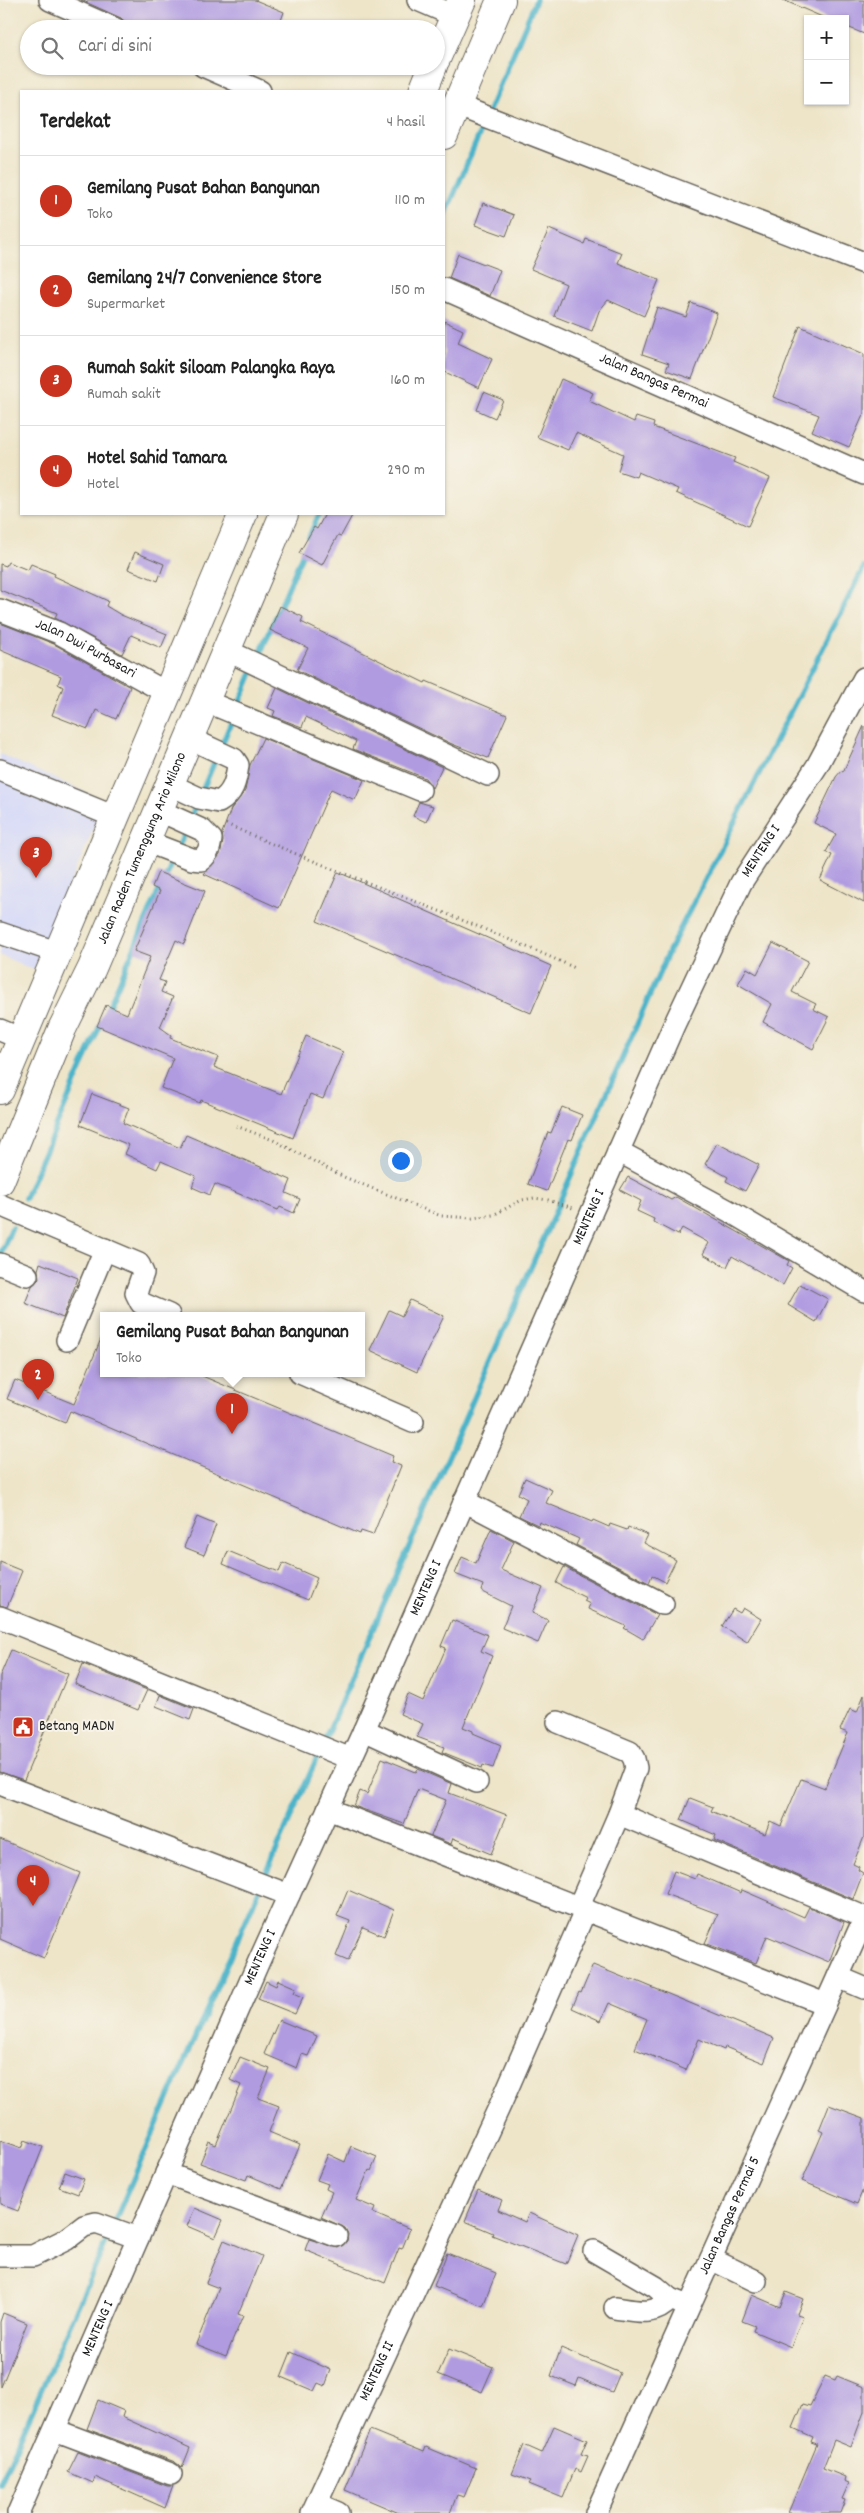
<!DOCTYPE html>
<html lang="id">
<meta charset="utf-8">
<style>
body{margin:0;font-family:Dekko,sans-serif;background:#f2f2f2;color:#222}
.controls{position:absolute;right:15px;top:15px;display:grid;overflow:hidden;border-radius:0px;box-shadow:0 1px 4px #0004}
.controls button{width:45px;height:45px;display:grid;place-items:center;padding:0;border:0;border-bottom:1px solid #e0e0e0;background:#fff;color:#222;font:25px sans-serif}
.you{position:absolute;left:400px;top:1160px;width:18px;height:18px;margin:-12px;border:4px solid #fff;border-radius:50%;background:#1a73e8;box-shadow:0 0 0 8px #1a73e833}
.badge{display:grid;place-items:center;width:32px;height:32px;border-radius:50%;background:#c8321e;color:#fff;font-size:16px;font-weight:700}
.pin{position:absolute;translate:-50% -41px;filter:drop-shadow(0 1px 2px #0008)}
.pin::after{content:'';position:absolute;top:26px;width:18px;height:15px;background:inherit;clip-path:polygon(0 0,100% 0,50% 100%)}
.popup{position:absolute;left:100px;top:1312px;width:265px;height:65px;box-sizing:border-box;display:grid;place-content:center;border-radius:0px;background:#fff;filter:drop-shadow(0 1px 4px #0005);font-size:16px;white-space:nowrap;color:#767676}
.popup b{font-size:19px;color:#222}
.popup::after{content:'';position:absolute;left:50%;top:100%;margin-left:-10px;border:10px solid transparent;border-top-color:#fff}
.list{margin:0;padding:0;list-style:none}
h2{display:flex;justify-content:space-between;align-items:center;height:65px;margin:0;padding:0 20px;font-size:21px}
h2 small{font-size:16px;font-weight:400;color:#767676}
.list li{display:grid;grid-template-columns:32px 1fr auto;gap:15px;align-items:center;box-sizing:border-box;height:90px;padding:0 20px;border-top:1px solid #e0e0e0}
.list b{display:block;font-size:19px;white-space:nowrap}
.list p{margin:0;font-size:16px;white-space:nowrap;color:#767676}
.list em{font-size:16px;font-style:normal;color:#767676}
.icon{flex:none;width:28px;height:28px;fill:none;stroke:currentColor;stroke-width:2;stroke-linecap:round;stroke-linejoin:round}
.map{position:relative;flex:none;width:864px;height:2513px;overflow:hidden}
.search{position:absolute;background:#fff;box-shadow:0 1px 4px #0004;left:20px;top:20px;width:425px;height:55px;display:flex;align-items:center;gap:12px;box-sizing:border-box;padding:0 18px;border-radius:28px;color:#767676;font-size:19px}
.panel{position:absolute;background:#fff;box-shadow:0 1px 4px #0004;left:20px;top:90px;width:425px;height:425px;border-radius:0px}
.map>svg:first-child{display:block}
</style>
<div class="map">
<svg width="864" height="2513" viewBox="0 0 864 2513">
<rect width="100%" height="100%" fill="#f7f3e8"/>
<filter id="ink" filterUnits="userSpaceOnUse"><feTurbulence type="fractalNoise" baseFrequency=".02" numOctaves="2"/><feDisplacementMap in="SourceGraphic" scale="10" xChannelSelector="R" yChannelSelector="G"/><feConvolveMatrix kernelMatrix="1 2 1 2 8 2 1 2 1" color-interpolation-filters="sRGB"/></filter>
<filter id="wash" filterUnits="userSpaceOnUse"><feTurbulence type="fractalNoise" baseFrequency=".0096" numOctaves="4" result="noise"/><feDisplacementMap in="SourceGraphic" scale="20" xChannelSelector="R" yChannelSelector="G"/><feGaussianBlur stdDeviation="1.12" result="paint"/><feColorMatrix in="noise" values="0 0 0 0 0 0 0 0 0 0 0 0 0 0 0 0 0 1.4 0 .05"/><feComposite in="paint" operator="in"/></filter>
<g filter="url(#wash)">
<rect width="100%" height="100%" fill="#eee5c9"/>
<!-- built -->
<path fill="#d4d8f9" d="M0 754 105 801 34 970 0 955Z"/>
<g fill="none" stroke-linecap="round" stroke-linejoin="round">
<!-- stream -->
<g stroke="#4bb4c9" stroke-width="5.5">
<path d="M488 113 536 0"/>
<path d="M444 218 485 121"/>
<path d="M309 537 319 514"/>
<path d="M178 848 305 548"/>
<path d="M106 1013 174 856"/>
<path d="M25 1198 102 1021"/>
<path d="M0 1256 12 1227"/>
<path d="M113 2225 669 951 864 567"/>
<path d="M0 2484 110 2233"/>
</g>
</g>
<g id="blocks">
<!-- building -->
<g fill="#b09be1">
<path d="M81 0H255L284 12 278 29H136L128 25 121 18Z"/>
<path d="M783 0H864V34L845 26V19H827Z"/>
<path d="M483 203 514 215 506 236 475 225Z"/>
<path d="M549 229 584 244 586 239 622 253 618 263 659 280 644 316 608 300 599 311 592 331 554 316 566 284 531 269Z"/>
<path d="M458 254 500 270 490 296 449 278Z"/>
<path d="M691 303 717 313 692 379 666 370 669 363 642 354 657 307 686 317Z"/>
<path d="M444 321 463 330 458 343 492 359 479 388 445 372 444 376Z"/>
<path d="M800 326 864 354V413L849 447 812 431 819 415 773 397Z"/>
<path d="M561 379 593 393 589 401 634 422 636 417 654 423 653 427 735 458 733 462 770 478 748 526 676 493 678 489 638 472 636 477 618 471 623 454 576 433 568 450 537 437Z"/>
<path d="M484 392 503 400 495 418 477 410Z"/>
<path d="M325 514H353L341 536 338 535 322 565 299 553 314 527 317 529Z"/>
<path d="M135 552 164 564 158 581 128 569Z"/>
<path d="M8 562 28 570 31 564 55 574 54 576 108 601 106 606 121 615 167 634 161 648 131 635 122 654 55 618 57 613 0 590V564L6 566Z"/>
<path d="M280 606 303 617 301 622 425 683 426 681 507 715 488 758 452 744 297 670 308 648 270 630Z"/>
<path d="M0 623 54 644 130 687 116 719 96 710 88 729 52 715 63 687 58 684 61 676 0 650Z"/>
<path d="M277 688 442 767 432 788 425 778 353 749 356 741 306 717 302 727 273 716 275 711 268 708Z"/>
<path d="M864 726V903L820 880 832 855 826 852 836 834 814 823 836 777 841 771 843 772Z"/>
<path d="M263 738 364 780 355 800 331 789 279 908 204 874 220 855 223 841 222 833 231 809 245 791 250 765Z"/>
<path d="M419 802 433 806 426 822 413 816Z"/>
<path d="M158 872 205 891 184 944 176 940 159 980 165 982 161 992 173 997 160 1027 171 1035 170 1038 218 1057 214 1067 281 1094 306 1036 343 1052 323 1099 310 1094 293 1138 201 1100 200 1103 161 1088 173 1058 97 1026 106 1005 127 1014 140 982 150 957 134 951 160 891 152 887Z"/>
<path d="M338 872 551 966 531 1013 317 921Z"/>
<path d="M773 943 808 961 792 992 816 1004 813 1009 829 1017 813 1049 763 1022 772 1004 738 984 747 968 757 974Z"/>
<path d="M92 1094 129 1108 123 1123 180 1148 186 1135 291 1180 286 1193 300 1199 294 1213 280 1207 278 1210 215 1184 210 1195 192 1187 196 1176 161 1161 157 1169 125 1154 129 1145 80 1125Z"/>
<path d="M562 1107 582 1115 572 1140 568 1139 547 1191 528 1184 548 1132 551 1133Z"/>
<path d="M717 1143 759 1165 745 1191 726 1181 728 1177 705 1164Z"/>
<path d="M628 1177 671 1200 676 1197 789 1261 787 1265 792 1268 783 1285 732 1256 727 1267 703 1254 709 1243 682 1228 678 1235 653 1222 654 1219 637 1211 641 1201 620 1190Z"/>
<path d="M40 1263 78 1278 63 1318 25 1303 32 1286 39 1279 38 1270Z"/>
<path d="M800 1284 828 1299 816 1322 788 1305Z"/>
<path d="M410 1300 444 1316 417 1372 370 1350 389 1310 402 1316Z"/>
<path d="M103 1334V1373H195L393 1456 391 1462 401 1466 373 1535 361 1531 360 1534 70 1411 65 1423 7 1399 15 1380 74 1404Z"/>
<path d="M525 1478 552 1490 546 1503 592 1522 593 1520 609 1527 610 1524 627 1530 628 1527 648 1535 644 1543 676 1560 665 1582 652 1575 649 1583 576 1545 579 1539 575 1537 539 1522 538 1525 519 1516 527 1499 518 1494Z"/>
<path d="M197 1517 216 1525 204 1555 184 1547Z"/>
<path d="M491 1529 514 1541 501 1570 543 1588 532 1613 548 1620 538 1643 502 1628 511 1606 481 1591 483 1585 455 1574 462 1557 476 1563Z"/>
<path d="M228 1551 279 1572 283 1563 317 1578 308 1600 223 1564Z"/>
<path d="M0 1562 22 1571 7 1607 0 1605Z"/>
<path d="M564 1567 657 1615 643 1639 624 1628 626 1626 588 1609 590 1604 584 1601 586 1598 556 1583Z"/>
<path d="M743 1608 761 1619 747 1642 722 1626 733 1609 740 1613Z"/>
<path d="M452 1620 488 1635 481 1651 492 1656 463 1727 473 1731V1733L501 1745 493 1768 483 1765 482 1768 442 1752 444 1747 417 1737 423 1724 400 1714 408 1694 423 1701 446 1648 441 1646Z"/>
<path d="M11 1650 68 1674 24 1780 0 1772V1676Z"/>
<path d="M83 1664 147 1690 138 1710 75 1684Z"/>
<path d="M160 1695 194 1709 190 1720 156 1706Z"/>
<path d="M864 1695V1837L853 1864 859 1867 858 1870 863 1873 853 1899 714 1840 716 1835 681 1820 690 1798 713 1807 711 1811 765 1834 770 1821 781 1826 801 1779 825 1788 848 1733 840 1730 850 1709 857 1712Z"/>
<path d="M382 1758 416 1772 418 1769 452 1784 449 1793 507 1815 491 1854 453 1838 451 1844 431 1836 446 1800 418 1789 404 1824 354 1806 360 1791 367 1794Z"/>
<path d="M0 1839 80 1873 44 1958 0 1939Z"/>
<path d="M674 1871 695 1879 697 1874 741 1893 742 1890 804 1917 809 1907 844 1922 829 1962 767 1936 756 1963 705 1943 718 1914 665 1894Z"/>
<path d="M348 1890 394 1910 384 1936 363 1927 348 1961 336 1956 350 1921 337 1916Z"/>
<path d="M593 1965 632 1981V1979L774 2038 764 2063 725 2047 724 2050 699 2039 686 2070 635 2049 647 2019 609 2003 601 2021 572 2008 579 1992 581 1993Z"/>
<path d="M278 1980 296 1988 294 1993 303 1997 295 2014 258 1999 266 1981 276 1986Z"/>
<path d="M279 2020 317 2036 308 2056 302 2054 297 2068 264 2054Z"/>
<path d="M240 2057 270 2069 258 2098 279 2106 269 2132 300 2145 281 2189 248 2175 246 2180 200 2163 209 2142 216 2145 241 2085 230 2080Z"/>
<path d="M829 2105 864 2118V2187L857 2204 802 2181 823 2132 819 2130Z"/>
<path d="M0 2140 22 2148 25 2140 43 2147 18 2211 0 2204Z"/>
<path d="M351 2146 377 2157 371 2171 369 2170 356 2200 375 2208 373 2213 410 2229 402 2249 399 2248 385 2283 305 2250 309 2239 338 2248 347 2241 348 2234 345 2228 321 2217 332 2192 326 2189 328 2184 317 2180 328 2154 345 2162Z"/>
<path d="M65 2172 84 2179 78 2194 59 2187Z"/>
<path d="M478 2190 502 2200 498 2210 525 2222 529 2213 578 2235 566 2264 492 2235 493 2233 465 2221Z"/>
<path d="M195 2208 223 2220 215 2238 187 2226Z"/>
<path d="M224 2240 262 2256 238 2314 243 2316 226 2356 196 2344 219 2288 206 2283Z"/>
<path d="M447 2253 496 2273 483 2306 434 2286Z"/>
<path d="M786 2292 803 2299 797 2314 803 2316 791 2347 753 2331 755 2326 742 2321 752 2295 780 2307Z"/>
<path d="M3 2313 27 2323 1 2387 0 2322Z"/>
<path d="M561 2348 620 2373 612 2392 579 2378 576 2386 551 2376Z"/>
<path d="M449 2349 493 2367 482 2392 438 2374Z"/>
<path d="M291 2352 331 2370 325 2386 318 2383 314 2391 281 2377Z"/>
<path d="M825 2376 835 2380 837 2376 864 2387V2412L851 2447 834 2440 823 2468 845 2477 844 2481 849 2483 842 2499 845 2500 840 2513H788L817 2444 811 2442 813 2437 793 2428 803 2404 810 2406Z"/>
<path d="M98 2400 124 2411 122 2417 190 2448 182 2468 175 2462 87 2429Z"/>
<path d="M554 2426 587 2440 581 2454 588 2456 581 2472 575 2469 563 2498 529 2484 531 2481 512 2474 524 2445 542 2453Z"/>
<path d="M370 2430 424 2452 426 2447 476 2468 464 2497 457 2495 450 2513H399L345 2490Z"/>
<path d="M78 2452 167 2486H173L165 2508 95 2477 93 2483 68 2472Z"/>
</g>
</g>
</g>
<g filter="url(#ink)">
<use href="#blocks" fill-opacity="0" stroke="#666259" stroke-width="1"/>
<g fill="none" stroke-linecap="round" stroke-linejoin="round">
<!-- minor casing -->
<g stroke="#666259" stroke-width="24">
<g id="minor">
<path d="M50 0 116 29"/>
<path d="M418 0 455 16"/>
<path d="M203 66 260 91"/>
<path d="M456 105 864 263"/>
<path id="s1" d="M444 289 864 474"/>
<path id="s2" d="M0 610 59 633 167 693"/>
<path d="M226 650 488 775"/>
<path d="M205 701 420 790"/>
<path d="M0 770 115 817"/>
<path d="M169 784 199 798 219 802C233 794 236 781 238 765L234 759 189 738"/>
<path d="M145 841 192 859 201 860C208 854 210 848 211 839L202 830 158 810"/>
<path d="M0 933 59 953"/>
<path d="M0 1030 22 1039"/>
<path d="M618 1151 729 1211 864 1291"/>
<path d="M0 1205 139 1264 143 1273 136 1293 141 1303 169 1315"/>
<path d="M0 1264 27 1275"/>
<path d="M67 1340 105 1249"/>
<path d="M300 1373 413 1422"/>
<path d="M464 1501 663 1604"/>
<path d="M0 1617 351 1759"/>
<path d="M558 1722 630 1752 634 1759 636 1768 619 1814 579 1906"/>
<path d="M364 1730 477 1782"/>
<path d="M0 1784 289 1895"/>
<path d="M328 1809 825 2004"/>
<path d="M619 1814 864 1917"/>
<path d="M838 1977 864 1988"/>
<path d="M166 2173 336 2236"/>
<path d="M594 2251 656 2287 670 2299 688 2306"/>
<path d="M0 2256H33L67 2239 84 2226 96 2223 138 2238"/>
<path d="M711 2259 756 2281"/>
<path d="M615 2308C636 2311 655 2317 670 2299"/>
<path d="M55 2430 171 2474"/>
<path d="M317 2504 338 2513"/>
<path id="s3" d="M18 2513 259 1961 364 1730 674 1025 741 883 817 766 864 678"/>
<path id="s4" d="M312 2513 502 2101 586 1909"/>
<path id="s5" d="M596 2513 864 1919"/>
</g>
</g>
<!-- highway casing -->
<g stroke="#666259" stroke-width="30">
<g id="highway">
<path d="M436 59 462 0"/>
<path d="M423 91 433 66"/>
<path d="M444 135 501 0"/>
<path d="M0 1090 243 514"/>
<path id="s6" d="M0 1181 62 1029 92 968 284 514"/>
</g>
</g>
<!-- path -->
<g stroke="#666259" stroke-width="3" stroke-dasharray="1 4" stroke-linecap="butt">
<path d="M226 824C341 875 460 916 575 968"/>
<path d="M236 1126 273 1140 344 1177 441 1216 472 1218 493 1215 522 1200 534 1198 548 1200 573 1208"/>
</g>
<!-- minor -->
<use href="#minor" stroke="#fff" stroke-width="21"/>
<!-- highway -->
<use href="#highway" stroke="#fff" stroke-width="28"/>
</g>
</g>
<!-- icons -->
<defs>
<g id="civic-square" transform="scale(1.125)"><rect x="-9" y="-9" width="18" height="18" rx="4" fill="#c8321e" stroke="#f7f3e8"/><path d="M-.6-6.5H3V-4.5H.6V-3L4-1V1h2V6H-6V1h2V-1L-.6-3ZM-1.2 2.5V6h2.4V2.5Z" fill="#fff"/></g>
</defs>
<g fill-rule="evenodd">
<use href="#civic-square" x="23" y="1727"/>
</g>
<g text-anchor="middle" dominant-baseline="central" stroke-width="4" stroke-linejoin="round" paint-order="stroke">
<!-- street labels -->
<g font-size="15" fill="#1c1c1c" stroke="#f7f3e8">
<text stroke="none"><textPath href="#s1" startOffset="229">Jalan Bangas Permai</textPath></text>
<text stroke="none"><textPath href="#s2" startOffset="94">Jalan Dwi Purbasari</textPath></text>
<text stroke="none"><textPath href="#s6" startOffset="362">Jalan Raden Tumenggung Ario Milono</textPath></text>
<text stroke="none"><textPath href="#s3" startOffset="1821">MENTENG I</textPath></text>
<text stroke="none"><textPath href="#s3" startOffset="1416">MENTENG I</textPath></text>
<text stroke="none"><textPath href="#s3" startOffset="1011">MENTENG I</textPath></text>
<text stroke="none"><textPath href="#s3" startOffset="606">MENTENG I</textPath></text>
<text stroke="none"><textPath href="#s5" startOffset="326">Jalan Bangas Permai 5</textPath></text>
<text stroke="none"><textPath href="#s3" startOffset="201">MENTENG I</textPath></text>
<text stroke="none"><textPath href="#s4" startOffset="156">MENTENG II</textPath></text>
</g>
<!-- poi labels -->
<g font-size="15" fill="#1c1c1c" stroke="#f7f3e8" text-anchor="start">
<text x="39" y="1727">Betang MADN</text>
</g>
</g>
</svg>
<div class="controls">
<button>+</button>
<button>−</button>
</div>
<div class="you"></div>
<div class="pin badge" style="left:232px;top:1434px">1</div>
<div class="popup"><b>Gemilang Pusat Bahan Bangunan</b>Toko</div>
<div class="pin badge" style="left:38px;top:1400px">2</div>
<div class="pin badge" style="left:36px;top:878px">3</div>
<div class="pin badge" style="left:33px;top:1906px">4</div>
<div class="search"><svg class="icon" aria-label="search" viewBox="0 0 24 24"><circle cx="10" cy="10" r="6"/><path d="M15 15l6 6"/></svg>Cari di sini</div>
<section class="panel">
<h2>Terdekat<small>4 hasil</small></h2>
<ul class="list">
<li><span class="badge">1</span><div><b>Gemilang Pusat Bahan Bangunan</b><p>Toko</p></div><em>110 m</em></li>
<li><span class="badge">2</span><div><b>Gemilang 24/7 Convenience Store</b><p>Supermarket</p></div><em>150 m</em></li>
<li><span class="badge">3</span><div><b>Rumah Sakit Siloam Palangka Raya</b><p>Rumah sakit</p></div><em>160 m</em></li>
<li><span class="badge">4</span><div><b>Hotel Sahid Tamara</b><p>Hotel</p></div><em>290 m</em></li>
</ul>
</section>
</div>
